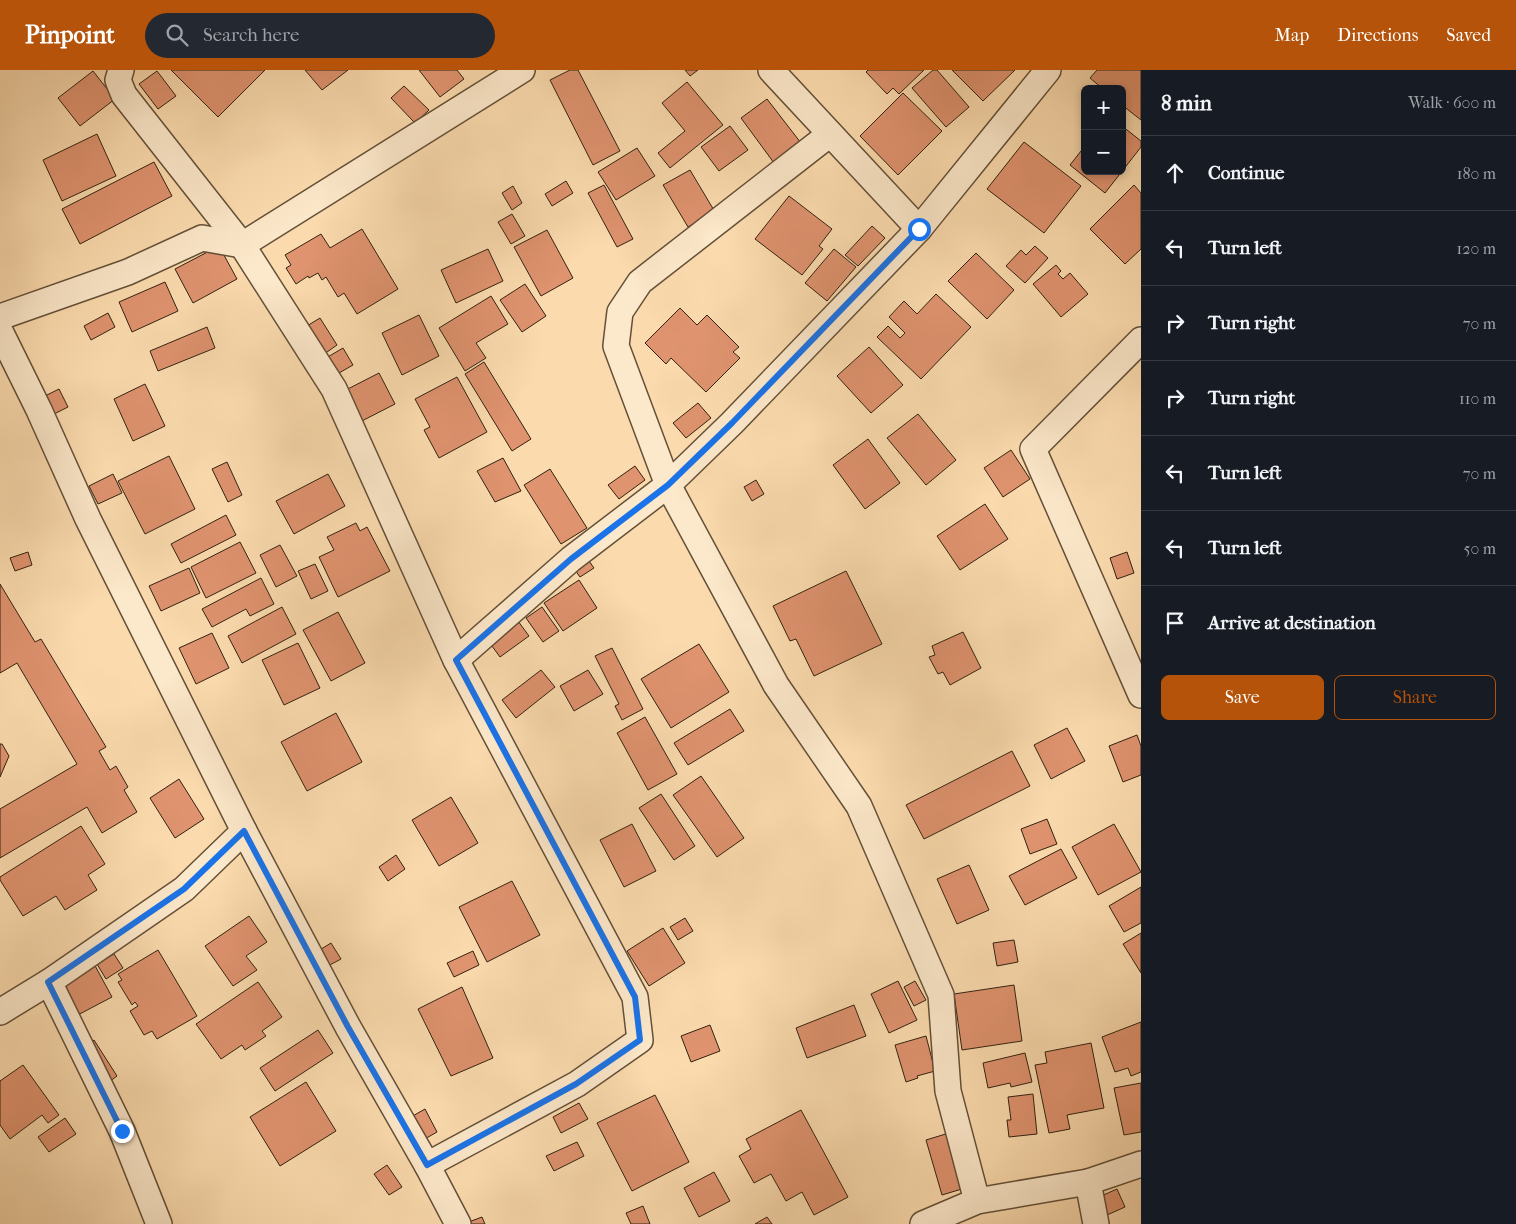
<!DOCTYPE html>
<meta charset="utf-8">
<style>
body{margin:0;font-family:"IM FELL French Canon",serif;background:#242831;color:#f1f3f6}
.controls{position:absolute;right:15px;top:15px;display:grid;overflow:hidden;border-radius:8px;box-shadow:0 2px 8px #0003}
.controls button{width:45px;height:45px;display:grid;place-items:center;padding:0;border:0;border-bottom:1px solid #363941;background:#171b24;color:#f1f3f6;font:25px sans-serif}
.stop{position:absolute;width:15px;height:15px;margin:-11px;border:4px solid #1a73e8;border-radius:50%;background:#fff}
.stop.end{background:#1a73e8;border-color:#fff;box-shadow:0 1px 5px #0008}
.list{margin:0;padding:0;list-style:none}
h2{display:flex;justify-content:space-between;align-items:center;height:65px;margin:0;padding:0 20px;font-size:21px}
h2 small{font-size:16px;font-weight:400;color:#9ea1a6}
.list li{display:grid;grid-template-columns:32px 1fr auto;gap:15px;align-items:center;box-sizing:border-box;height:75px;padding:0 20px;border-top:1px solid #363941}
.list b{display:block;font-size:19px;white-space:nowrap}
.list em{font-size:16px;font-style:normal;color:#9ea1a6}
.actions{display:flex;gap:10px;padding:15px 20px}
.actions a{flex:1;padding:11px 0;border:1px solid #b45309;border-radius:8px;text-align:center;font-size:18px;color:#b45309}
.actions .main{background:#b45309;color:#fff}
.icon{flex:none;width:28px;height:28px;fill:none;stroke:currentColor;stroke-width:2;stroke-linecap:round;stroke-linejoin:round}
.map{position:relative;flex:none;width:1141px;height:1154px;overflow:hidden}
header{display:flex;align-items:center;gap:30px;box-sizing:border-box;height:70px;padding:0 25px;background:#b45309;color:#fff}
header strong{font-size:24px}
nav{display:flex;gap:28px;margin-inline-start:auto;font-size:18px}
.search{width:350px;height:45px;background:#242831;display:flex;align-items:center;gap:12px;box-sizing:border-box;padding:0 18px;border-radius:28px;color:#9ea1a6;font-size:19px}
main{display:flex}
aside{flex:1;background:#171b24}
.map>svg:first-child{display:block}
</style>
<header>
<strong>Pinpoint</strong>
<div class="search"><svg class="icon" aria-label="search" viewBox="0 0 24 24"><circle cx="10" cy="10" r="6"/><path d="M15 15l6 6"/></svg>Search here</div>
<nav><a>Map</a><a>Directions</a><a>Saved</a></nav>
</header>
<main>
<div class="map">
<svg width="1141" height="1154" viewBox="0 0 1141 1154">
<rect width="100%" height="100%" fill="#fbdbae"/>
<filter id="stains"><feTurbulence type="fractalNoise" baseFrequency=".004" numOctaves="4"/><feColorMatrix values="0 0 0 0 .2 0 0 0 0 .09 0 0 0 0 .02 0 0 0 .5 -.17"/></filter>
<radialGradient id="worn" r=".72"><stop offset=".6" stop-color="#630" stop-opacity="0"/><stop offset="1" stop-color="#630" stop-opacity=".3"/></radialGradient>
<!-- building -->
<g fill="#df936f" stroke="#312210">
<path d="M171 0H265L218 47Z"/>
<path d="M305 0H348L322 20Z"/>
<path d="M419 0H457L464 9 440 27Z"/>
<path d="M570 0H578L620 81 593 95 550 10Z"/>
<path d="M685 0H698L690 6Z"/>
<path d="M868 0H924L899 24 893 18 887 24 866 2Z"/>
<path d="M933 0H937L969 37 946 57 912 18Z"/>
<path d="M952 0H1015L983 31Z"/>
<path d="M1097 0H1141V50L1122 35V19H1103L1090 8Z"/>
<path d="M93 1 115 29 80 56 58 28Z"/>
<path d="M157 1 176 26 158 39 139 14Z"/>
<path d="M687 12 723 55 670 98 658 83 685 61 662 33Z"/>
<path d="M404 16 429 40 415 53 391 28Z"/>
<path d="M903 23 942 61 898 105 860 66Z"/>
<path d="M767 29 801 73 774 93 741 48Z"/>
<path d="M730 56 748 80 719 101 701 77Z"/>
<path d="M1122 56 1141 71V77L1105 123 1070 95 1085 76V101H1122Z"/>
<path d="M97 64 116 106 62 131 43 90Z"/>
<path d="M1024 72 1081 116 1044 163 987 119Z"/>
<path d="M637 78 655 106 616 130 598 102Z"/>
<path d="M154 92 172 126 80 174 62 139Z"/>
<path d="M690 100 715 142 688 157 663 115Z"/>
<path d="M566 111 573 123 552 136 545 124Z"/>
<path d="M604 115 633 169 617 177 588 123Z"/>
<path d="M1134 115 1141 123V179L1125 194 1090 159Z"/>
<path d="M513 116 522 133 512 140 502 123Z"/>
<path d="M789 126 832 159 819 176 823 179 802 205 755 169Z"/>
<path d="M512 144 525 166 511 174 498 152Z"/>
<path d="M872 156 885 168 858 196 845 185Z"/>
<path d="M362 159 398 219 357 244 344 223 338 227 326 207 322 210 318 203 309 208 308 206 296 214 286 198 291 195 285 185 321 164 330 178Z"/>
<path d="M547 160 573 208 541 226 514 177Z"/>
<path d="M219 176 237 209 193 233 175 199Z"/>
<path d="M1035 176 1048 188 1025 213 1006 196 1021 180 1026 185Z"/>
<path d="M488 179 503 211 456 233 441 200Z"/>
<path d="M834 179 856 197 827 231 805 213Z"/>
<path d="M976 183 1014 220 987 249 948 211Z"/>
<path d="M1056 195 1061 201 1058 204 1063 209 1070 203 1088 224 1061 247 1033 214Z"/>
<path d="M165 212 178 241 132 262 119 232Z"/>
<path d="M525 214 546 246 522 262 500 230Z"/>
<path d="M936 224 971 257 921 309 877 267 888 256 900 268 905 263 889 247 904 231 917 244Z"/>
<path d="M491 226 508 254 476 273 486 288 465 301 439 258Z"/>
<path d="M680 238 697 255 707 245 739 277 733 282 740 288 706 322 671 288 666 294 645 273Z"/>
<path d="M108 243 115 257 91 270 84 256Z"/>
<path d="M419 245 439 286 402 305 382 263Z"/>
<path d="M320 248 337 275 320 287 302 259Z"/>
<path d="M207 257 215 278 158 301 150 281Z"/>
<path d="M869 277 903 315 871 343 837 306Z"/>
<path d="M343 278 353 295 332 307 321 291Z"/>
<path d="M484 292 531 369 512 381 465 304Z"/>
<path d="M379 303 395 334 356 354 340 323Z"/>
<path d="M457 307 487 362 439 388 424 360 430 357 415 329Z"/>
<path d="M145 314 165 356 133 371 114 329Z"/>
<path d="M59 319 68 337 48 347 39 329Z"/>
<path d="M698 333 711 348 686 368 673 353Z"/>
<path d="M918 344 956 390 926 415 887 368Z"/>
<path d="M868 369 900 413 865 439 833 395Z"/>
<path d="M1011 380 1030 409 1003 427 984 398Z"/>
<path d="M169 386 195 439 145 464 118 411Z"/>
<path d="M503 388 521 421 495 432 477 401Z"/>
<path d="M227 392 242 425 228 432 212 399Z"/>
<path d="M635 396 645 410 619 429 608 415Z"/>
<path d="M550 399 587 458 561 474 524 415Z"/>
<path d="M113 404 122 423 98 434 89 416Z"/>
<path d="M328 404 345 436 294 464 276 431Z"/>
<path d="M756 410 764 424 752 431 744 417Z"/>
<path d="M985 434 1008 469 960 500 937 466Z"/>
<path d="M226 445 236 465 181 493 171 474Z"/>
<path d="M356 453 360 461 367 457 390 501 338 527 319 487 334 480 327 467Z"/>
<path d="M240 472 256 503 206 528 191 497Z"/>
<path d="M280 475 297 506 276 517 260 485Z"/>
<path d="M28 482 32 495 15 501 10 488Z"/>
<path d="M1127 482 1134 503 1117 509 1110 488Z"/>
<path d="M589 491 594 498 580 507 575 500Z"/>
<path d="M315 494 328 521 311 529 298 501Z"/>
<path d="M189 498 200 523 161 541 149 516Z"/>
<path d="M846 501 882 574 814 606 796 569 790 571 773 536Z"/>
<path d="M261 508 274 534 250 546 246 539 212 557 202 539Z"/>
<path d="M579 510 597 538 563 561 544 533Z"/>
<path d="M0 514 35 572 41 569 106 677 99 681 110 700 116 696 128 717 124 720 137 742 102 763 87 737 0 788V739L77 694 17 593 0 603Z"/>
<path d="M282 537 296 564 242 593 228 566Z"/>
<path d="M542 537 559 561 543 572 526 548Z"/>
<path d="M338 542 365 593 331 611 303 560Z"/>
<path d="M518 551 529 566 500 587 489 572Z"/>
<path d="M963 562 981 598 950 615 943 602 938 604 929 587 935 585 932 576Z"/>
<path d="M212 563 229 598 196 614 179 578Z"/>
<path d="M298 573 320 618 284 635 262 590Z"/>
<path d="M699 574 729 622 671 658 641 609Z"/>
<path d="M612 578 643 639 622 650 615 636 619 634 595 586Z"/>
<path d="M541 600 555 617 516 648 502 630Z"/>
<path d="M588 600 603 624 574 641 560 616Z"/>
<path d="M730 639 744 661 688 695 674 673Z"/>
<path d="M336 643 362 692 307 721 281 672Z"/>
<path d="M645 647 677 704 648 720 617 663Z"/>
<path d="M1067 658 1085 691 1051 709 1034 675Z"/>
<path d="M1137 665 1141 676V705L1123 712 1109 676Z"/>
<path d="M0 674H2L9 686 0 707Z"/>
<path d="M1012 681 1030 716 924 769 906 735Z"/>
<path d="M701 706 744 768 717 787 673 725Z"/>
<path d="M179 709 204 749 175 768 150 728Z"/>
<path d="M661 724 695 776 674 790 639 738Z"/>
<path d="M451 727 478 773 439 796 412 750Z"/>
<path d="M1047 749 1057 774 1030 784 1021 759Z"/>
<path d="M632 754 656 801 624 817 600 770Z"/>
<path d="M1114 754 1141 802 1098 825 1072 777Z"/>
<path d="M81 756 105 794 88 805 97 820 65 840 56 826 23 846 0 810V807Z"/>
<path d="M1061 779 1077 808 1025 835 1009 806Z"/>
<path d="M396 785 405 799 388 811 379 797Z"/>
<path d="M969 795 989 840 957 854 937 809Z"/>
<path d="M512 811 540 865 487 892 459 837Z"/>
<path d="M1141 817V853L1124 862 1109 836Z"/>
<path d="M249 846 267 872 246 886 257 900 233 916 205 876Z"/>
<path d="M685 848 693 861 678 870 670 857Z"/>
<path d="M663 858 685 893 649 916 627 881Z"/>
<path d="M1141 863V903L1123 874Z"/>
<path d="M1014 870 1018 892 997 896 993 873Z"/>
<path d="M331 873 341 889 328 896 318 881Z"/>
<path d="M158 880 197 946 157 969 152 961 144 965 130 941 138 936 135 932 132 935 118 912 122 910 118 904Z"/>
<path d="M473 881 479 895 454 907 447 893Z"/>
<path d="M114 884 123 898 106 909 97 894Z"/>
<path d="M93 892 112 927 72 948 53 914Z"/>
<path d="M898 911 917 950 889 963 871 924Z"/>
<path d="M915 911 926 930 914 936 904 917Z"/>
<path d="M258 912 282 947 262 961 266 966 245 980 242 975 221 989 196 954Z"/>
<path d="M1014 915 1022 971 962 980 954 924Z"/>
<path d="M462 917 493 988 451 1006 418 939Z"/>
<path d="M854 935 866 966 807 988 796 958Z"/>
<path d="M1141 952V1002L1131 1006 1128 998 1115 1002 1102 967Z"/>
<path d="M710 955 720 981 691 992 681 966Z"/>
<path d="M318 960 333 983 275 1021 260 998Z"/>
<path d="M926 966 935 1001 917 1006 918 1008 906 1012 895 975Z"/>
<path d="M94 970 117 1006 109 1012 86 976Z"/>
<path d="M1091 973 1104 1038 1067 1045 1070 1059 1049 1063 1035 995 1047 993 1045 982Z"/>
<path d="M1025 983 1032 1012 1011 1017 1010 1013 988 1018 983 993Z"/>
<path d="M23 995 59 1045 48 1053 42 1045 10 1069 0 1055V1011Z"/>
<path d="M306 1012 336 1061 280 1096 250 1047Z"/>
<path d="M1141 1013V1062L1124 1065 1114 1018Z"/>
<path d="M1033 1024 1037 1064 1009 1067 1007 1050H1011L1008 1027Z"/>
<path d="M655 1025 689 1092 632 1121 597 1053Z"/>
<path d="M579 1033 588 1049 561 1063 553 1047Z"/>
<path d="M425 1039 437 1062 423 1070 411 1047Z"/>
<path d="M801 1040 848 1127 814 1145 802 1122 786 1131 771 1104 754 1113 739 1086 751 1079 746 1069Z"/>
<path d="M65 1048 76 1064 49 1082 38 1067Z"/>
<path d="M949 1063 965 1118 942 1125 926 1070Z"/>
<path d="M577 1072 584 1086 554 1101 546 1086Z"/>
<path d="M387 1095 402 1117 389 1125 374 1104Z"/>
<path d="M714 1102 730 1131 699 1147 684 1118Z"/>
<path d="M1117 1119 1125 1137 1107 1145 1099 1127Z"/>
<path d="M643 1136 650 1154H631L626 1143Z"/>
<path d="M482 1147 485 1154H467L466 1153Z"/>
<path d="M767 1147 772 1154H755Z"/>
</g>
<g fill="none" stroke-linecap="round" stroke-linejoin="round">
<!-- street casing -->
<g stroke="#645038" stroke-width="28">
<g id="street">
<path d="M121 0 118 10 124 25 242 175 334 319 456 590 635 927 640 970 577 1014 427 1095"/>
<path d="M771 0 919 159"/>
<path d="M830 64 640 212 620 242 616 276 668 415 776 615 859 736 941 925 948 1021 977 1131"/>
<path d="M0 247 128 202 202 168 242 175 522 0"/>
<path d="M0 261 39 340 88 449 244 761 184 819 49 912 122 1061 159 1154"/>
<path d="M1141 270 1033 379 1141 625"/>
<path d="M456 590 571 489 668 415 732 353 919 159 1048 0"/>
<path d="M244 761 348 957 427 1095 458 1154"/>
<path d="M0 942 49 912"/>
<path d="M1088 1112 1096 1154"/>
<path d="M923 1154 977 1131 1088 1112 1141 1094"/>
</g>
</g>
<!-- street -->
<use href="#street" stroke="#fce8ca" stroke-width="25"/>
</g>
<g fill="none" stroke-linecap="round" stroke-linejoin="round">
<!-- route -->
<path stroke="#1a73e8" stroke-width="6" d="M122 1061 48 912 184 819 244 761 348 957 427 1095 576 1014 640 970 635 927 456 590 571 489 668 415 732 353 919 159"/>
</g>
<rect width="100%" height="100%" filter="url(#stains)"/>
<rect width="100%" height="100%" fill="url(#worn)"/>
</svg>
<div class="controls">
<button>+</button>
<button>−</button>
</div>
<div class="stop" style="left:919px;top:159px"></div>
<div class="stop end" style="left:122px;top:1061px"></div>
</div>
<aside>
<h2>8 min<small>Walk · 600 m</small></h2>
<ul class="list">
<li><svg class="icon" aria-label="ahead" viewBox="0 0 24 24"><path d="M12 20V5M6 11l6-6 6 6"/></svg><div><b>Continue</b></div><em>180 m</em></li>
<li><svg class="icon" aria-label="left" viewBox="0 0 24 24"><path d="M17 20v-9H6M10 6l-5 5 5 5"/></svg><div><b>Turn left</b></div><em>120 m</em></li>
<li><svg class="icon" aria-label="right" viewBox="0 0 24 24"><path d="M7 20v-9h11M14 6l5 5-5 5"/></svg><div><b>Turn right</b></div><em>70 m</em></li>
<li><svg class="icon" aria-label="right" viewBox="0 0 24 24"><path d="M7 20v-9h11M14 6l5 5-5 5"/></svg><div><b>Turn right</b></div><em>110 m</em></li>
<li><svg class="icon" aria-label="left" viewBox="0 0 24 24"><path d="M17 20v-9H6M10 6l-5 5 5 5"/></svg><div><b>Turn left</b></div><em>70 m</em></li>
<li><svg class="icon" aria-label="left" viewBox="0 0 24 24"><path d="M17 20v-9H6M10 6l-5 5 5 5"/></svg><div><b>Turn left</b></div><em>50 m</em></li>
<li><svg class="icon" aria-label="arrive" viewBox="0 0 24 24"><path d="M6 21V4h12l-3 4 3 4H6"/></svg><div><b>Arrive at destination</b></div></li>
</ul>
<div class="actions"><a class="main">Save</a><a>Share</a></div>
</aside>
</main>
